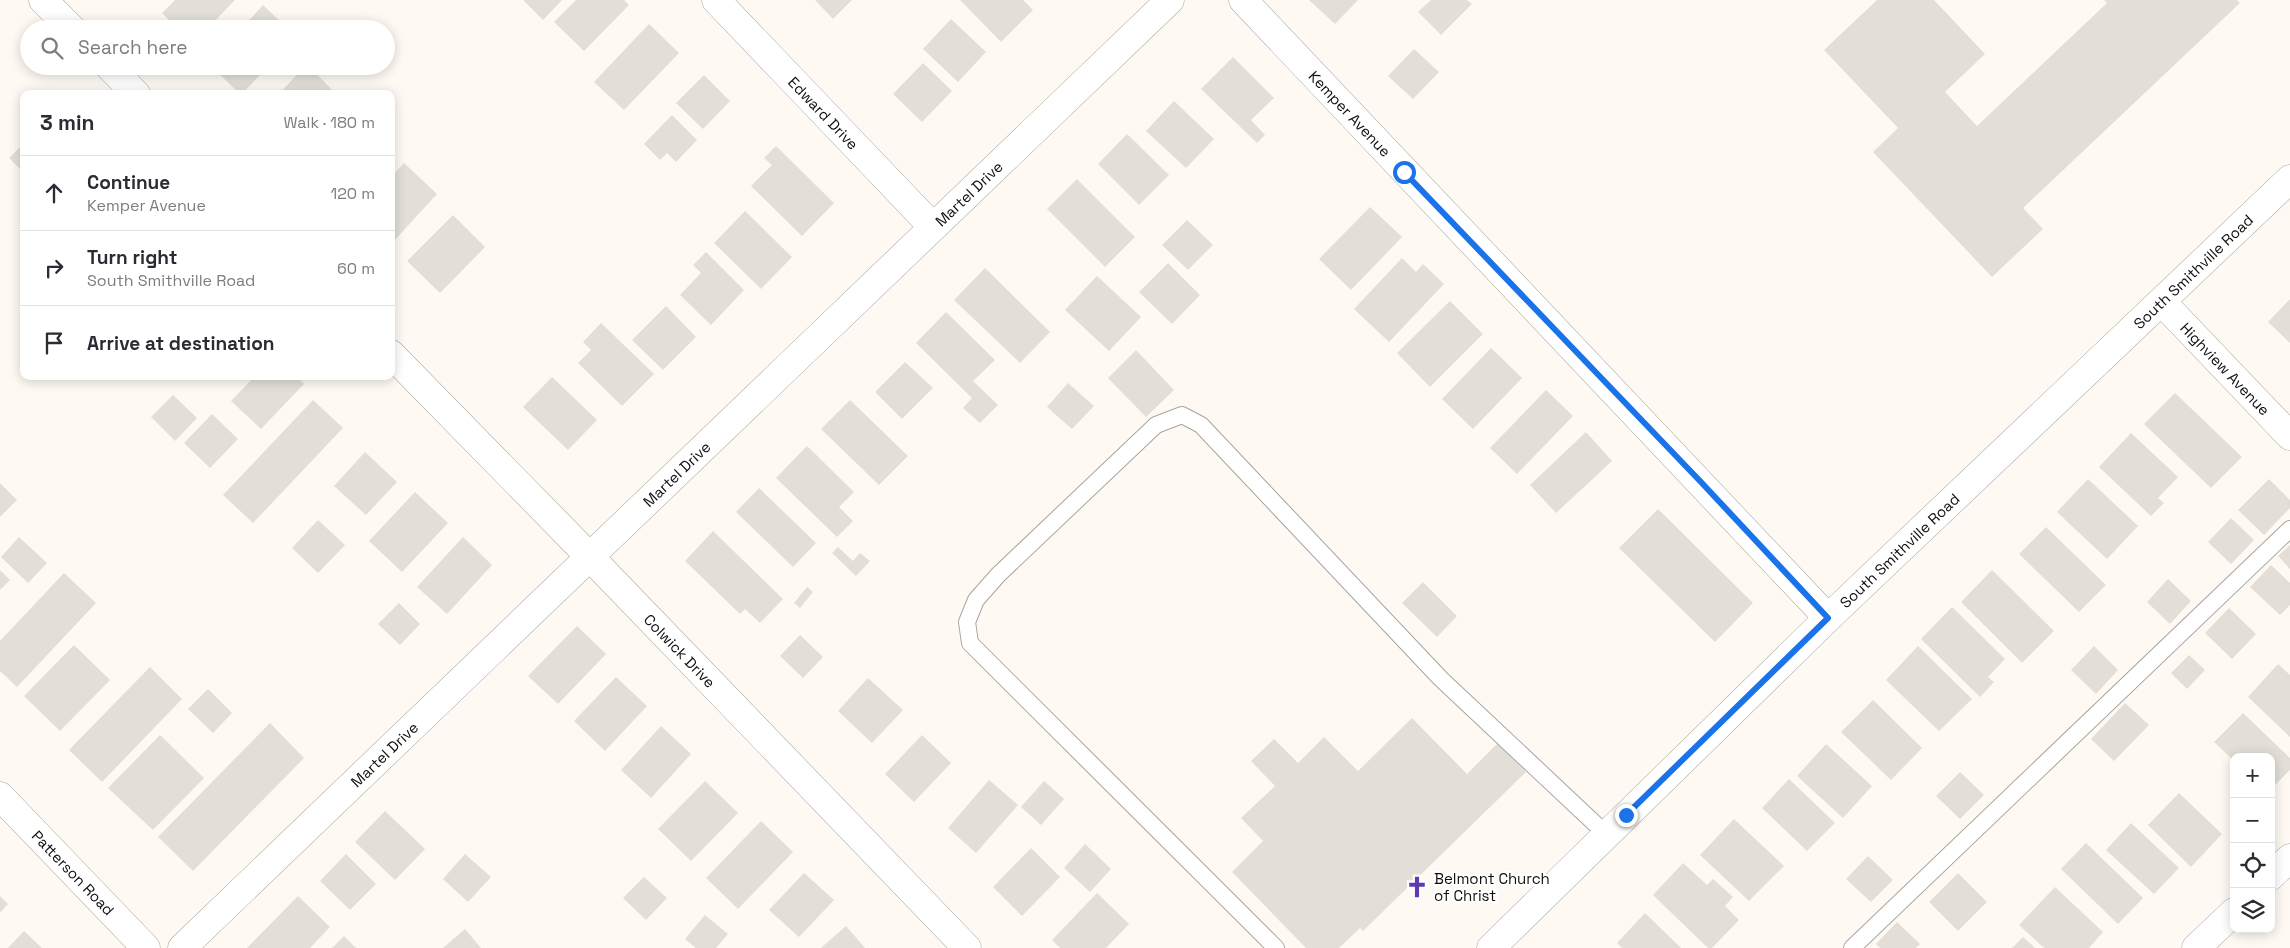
<!DOCTYPE html>
<meta charset="utf-8">
<style>
body{margin:0;font-family:"Space Grotesk",sans-serif;background:#f2f2f3;color:#2b2b33}
.controls{position:absolute;right:15px;bottom:15px;display:grid;overflow:hidden;border-radius:10px;box-shadow:0 2px 12px #0003}
.controls button{width:45px;height:45px;display:grid;place-items:center;padding:0;border:0;border-bottom:1px solid #e1e1e2;background:#fff;color:#2b2b33;font:25px sans-serif}
.stop{position:absolute;width:15px;height:15px;margin:-11px;border:4px solid #1a73e8;border-radius:50%;background:#fff}
.stop.end{background:#1a73e8;border-color:#fff;box-shadow:0 1px 5px #0008}
.list{margin:0;padding:0;list-style:none}
h2{display:flex;justify-content:space-between;align-items:center;height:65px;margin:0;padding:0 20px;font-size:21px}
h2 small{font-size:16px;font-weight:400;color:#7c7c81}
.list li{display:grid;grid-template-columns:32px 1fr auto;gap:15px;align-items:center;box-sizing:border-box;height:75px;padding:0 20px;border-top:1px solid #e1e1e2}
.list b{display:block;font-size:19px;white-space:nowrap}
.list p{margin:0;font-size:16px;white-space:nowrap;color:#7c7c81}
.list em{font-size:16px;font-style:normal;color:#7c7c81}
.icon{flex:none;width:28px;height:28px;fill:none;stroke:currentColor;stroke-width:2;stroke-linecap:round;stroke-linejoin:round}
.map{position:relative;flex:none;width:2290px;height:948px;overflow:hidden}
.search{position:absolute;background:#fff;box-shadow:0 2px 12px #0003;left:20px;top:20px;width:375px;height:55px;display:flex;align-items:center;gap:12px;box-sizing:border-box;padding:0 18px;border-radius:28px;color:#7c7c81;font-size:19px}
.panel{position:absolute;background:#fff;box-shadow:0 2px 12px #0003;left:20px;top:90px;width:375px;height:290px;border-radius:10px}
.map>svg:first-child{display:block}
</style>
<div class="map">
<svg width="2290" height="948" viewBox="0 0 2290 948">
<rect width="100%" height="100%" fill="#fefaf3"/>
<!-- building -->
<g fill="#e3dfd8">
<path d="M175 0H235L207 29H178L162 13Z"/>
<path d="M523 0H562L543 20Z"/>
<path d="M576 0H624L629 5 584 51 554 22Z"/>
<path d="M815 0H852L833 19Z"/>
<path d="M960 0H1023L1033 10 1001 42Z"/>
<path d="M1309 0H1358L1335 24Z"/>
<path d="M1431 0H1467L1472 4 1441 35 1418 12Z"/>
<path d="M1877 0H1934L1985 54 1945 92 1977 126 2107 3 2104 0H2237L2240 3 2023 208 2043 229 1992 277 1873 152 1898 128 1824 50Z"/>
<path d="M263 5 288 29H241Z"/>
<path d="M951 19 986 52 958 82 923 49Z"/>
<path d="M649 24 679 53 624 110 594 82Z"/>
<path d="M1414 49 1439 72 1413 99 1388 76Z"/>
<path d="M1233 57 1274 98 1251 120 1265 135 1257 143 1201 89Z"/>
<path d="M923 63 952 91 922 122 893 94Z"/>
<path d="M211 66H268L242 94H240Z"/>
<path d="M305 66H309L334 92 332 94H279Z"/>
<path d="M704 75 730 101 703 129 676 103Z"/>
<path d="M1174 101 1214 139 1186 168 1146 131Z"/>
<path d="M672 115 697 140 676 162 667 153 660 160 644 144Z"/>
<path d="M1127 134 1169 175 1139 205 1098 164Z"/>
<path d="M24 143V173L9 158Z"/>
<path d="M776 146 834 203 802 236 751 186 772 165 764 158Z"/>
<path d="M404 163 437 194 391 244V177Z"/>
<path d="M1077 179 1135 237 1105 267 1047 209Z"/>
<path d="M1370 207 1402 237 1351 290 1319 259Z"/>
<path d="M745 211 792 257 761 289 714 243Z"/>
<path d="M453 215 485 247 440 293 407 261Z"/>
<path d="M1187 220 1213 245 1188 270 1162 245Z"/>
<path d="M706 252 744 290 711 325 680 295 701 273 693 265Z"/>
<path d="M1402 258 1416 272 1423 264 1444 284 1389 342 1354 309Z"/>
<path d="M1168 263 1200 295 1172 324 1139 292Z"/>
<path d="M985 268 1050 332 1020 363 954 300Z"/>
<path d="M1097 276 1141 317 1109 351 1065 310Z"/>
<path d="M2290 299V343L2268 322Z"/>
<path d="M1450 301 1483 334 1430 387 1397 353Z"/>
<path d="M666 306 696 337 663 370 632 340Z"/>
<path d="M946 312 995 360 973 381 998 405 980 423 963 408 972 398 916 343Z"/>
<path d="M601 323 654 374 622 406 578 363 591 350 583 342Z"/>
<path d="M1491 348 1522 378 1473 429 1442 399Z"/>
<path d="M1136 350 1174 390 1146 417 1108 378Z"/>
<path d="M905 362 933 388 902 419 875 392Z"/>
<path d="M255 376H296L304 384 261 429 231 401Z"/>
<path d="M552 377 597 420 568 450 523 407Z"/>
<path d="M1068 383 1094 406 1072 429 1047 407Z"/>
<path d="M1546 390 1573 416 1517 474 1490 448Z"/>
<path d="M2175 393 2242 457 2211 488 2144 424Z"/>
<path d="M173 395 197 418 175 441 151 417Z"/>
<path d="M313 400 343 428 253 523 223 495Z"/>
<path d="M850 400 908 456 879 485 821 429Z"/>
<path d="M212 414 238 439 210 468 184 443Z"/>
<path d="M1586 432 1612 461 1556 513 1530 485Z"/>
<path d="M2131 433 2178 477 2158 498 2164 503 2151 516 2099 467Z"/>
<path d="M807 446 854 492 839 507 853 521 837 537 776 478Z"/>
<path d="M365 452 397 482 366 515 334 486Z"/>
<path d="M2088 479 2138 526 2107 559 2057 512Z"/>
<path d="M2269 479 2290 500V508L2264 535 2238 510Z"/>
<path d="M0 483 17 500 0 517Z"/>
<path d="M759 488 816 543 793 567 736 512Z"/>
<path d="M415 492 448 523 402 572 369 541Z"/>
<path d="M1658 509 1753 603 1715 642 1619 548Z"/>
<path d="M2231 518 2254 540 2231 564 2208 542Z"/>
<path d="M318 520 345 545 318 573 292 548Z"/>
<path d="M2046 527 2106 585 2079 612 2019 554Z"/>
<path d="M713 531 783 599 760 623 745 609 740 614 685 561Z"/>
<path d="M19 537 47 563 28 583 1 557Z"/>
<path d="M463 537 492 565 447 614 417 587Z"/>
<path d="M2290 545V569L2278 556Z"/>
<path d="M838 547 853 561 860 553 870 561 856 576 832 553Z"/>
<path d="M2271 565 2290 583V605L2280 615 2250 587Z"/>
<path d="M0 570 10 580 0 590Z"/>
<path d="M1992 570 2054 631 2022 663 1961 602Z"/>
<path d="M64 573 96 603 17 687 0 671V641Z"/>
<path d="M2168 579 2191 601 2170 624 2147 602Z"/>
<path d="M1423 582 1457 616 1437 637 1402 603Z"/>
<path d="M807 587 813 592 800 608 794 603Z"/>
<path d="M399 603 420 624 400 645 378 624Z"/>
<path d="M1952 607 2005 659 1988 677 1994 682 1980 697 1921 639Z"/>
<path d="M2229 608 2256 634 2232 659 2205 633Z"/>
<path d="M577 626 606 654 558 704 528 676Z"/>
<path d="M800 635 823 657 803 678 780 656Z"/>
<path d="M74 645 110 680 60 731 24 696Z"/>
<path d="M1918 646 1972 699 1939 731 1886 680Z"/>
<path d="M2094 646 2118 670 2096 694 2071 670Z"/>
<path d="M2189 655 2205 670 2187 689 2171 673Z"/>
<path d="M2278 664 2290 675V737L2248 697Z"/>
<path d="M150 667 182 699 102 782 69 750Z"/>
<path d="M616 677 647 706 605 751 574 721Z"/>
<path d="M868 678 903 710 872 743 838 711Z"/>
<path d="M208 689 232 713 213 733 188 709Z"/>
<path d="M1873 700 1922 748 1891 780 1841 732Z"/>
<path d="M2125 703 2149 725 2114 761 2091 739Z"/>
<path d="M2243 713 2290 758V770L2271 789V757H2234V761L2214 742Z"/>
<path d="M1412 718 1467 774 1498 743 1526 772 1363 931 1360 928 1339 948H1306L1232 872 1263 841 1241 818 1275 786 1251 761 1274 739 1298 763 1324 737 1358 771Z"/>
<path d="M270 723 304 758 193 871 158 837Z"/>
<path d="M661 726 691 754 651 798 621 770Z"/>
<path d="M160 735 204 778 153 830 108 788Z"/>
<path d="M922 735 951 763 914 802 885 774Z"/>
<path d="M1826 744 1872 786 1843 818 1797 776Z"/>
<path d="M1960 772 1984 795 1960 819 1936 796Z"/>
<path d="M1789 779 1835 823 1807 851 1762 808Z"/>
<path d="M989 780 1018 805 976 853 948 828Z"/>
<path d="M705 781 738 813 691 861 658 829Z"/>
<path d="M1044 781 1064 799 1041 825 1021 807Z"/>
<path d="M2179 793 2222 834 2191 867 2148 825Z"/>
<path d="M385 811 425 849 395 880 355 842Z"/>
<path d="M1734 819 1784 866 1749 901 1700 855Z"/>
<path d="M761 821 793 852 738 909 706 878Z"/>
<path d="M2131 823 2179 868 2154 894 2106 850Z"/>
<path d="M2086 843 2143 898 2118 924 2061 869Z"/>
<path d="M1085 844 1111 869 1090 892 1064 868Z"/>
<path d="M1031 848 1060 877 1022 916 993 887Z"/>
<path d="M346 854 376 884 350 910 320 881Z"/>
<path d="M465 854 491 877 468 902 443 879Z"/>
<path d="M1868 856 1893 880 1871 902 1846 879Z"/>
<path d="M1683 863 1707 885 1713 879 1733 897 1725 906 1739 920 1712 948H1708L1653 895Z"/>
<path d="M804 873 834 900 799 937 769 910Z"/>
<path d="M1958 873 1987 902 1958 931 1929 902Z"/>
<path d="M644 877 667 898 646 920 623 898Z"/>
<path d="M2055 887 2103 932 2089 948H2044L2019 925Z"/>
<path d="M1097 893 1129 924 1106 948H1060L1052 940Z"/>
<path d="M0 896 8 904 0 913Z"/>
<path d="M298 896 330 927 310 948H247Z"/>
<path d="M1645 913 1681 948H1622L1617 943Z"/>
<path d="M705 915 728 934 716 948H696L685 939Z"/>
<path d="M1897 922 1920 944 1916 948H1880L1876 944Z"/>
<path d="M846 926 865 948H821Z"/>
<path d="M465 929 481 948H443Z"/>
<path d="M24 931 42 948H8Z"/>
<path d="M344 936 356 948H332Z"/>
<path d="M2023 937 2035 948H2012Z"/>
</g>
<g fill="none" stroke-linecap="round" stroke-linejoin="round">
<!-- service casing -->
<g stroke="#a9a59e" stroke-width="18">
<g id="service">
<path d="M1276 948 970 643 967 622 976 600 998 575 1156 425 1182 415 1201 425 1441 679 1606 834"/>
<path d="M1852 948 2290 529"/>
</g>
</g>
<!-- minor casing -->
<g stroke="#a9a59e" stroke-width="29">
<g id="minor">
<path d="M43 0 72 29"/>
<path id="s1" d="M716 0 932 226"/>
<path id="s2" d="M1243 0 1828 618"/>
<path d="M109 66 136 94"/>
<path id="s3" d="M2162 302 2290 436"/>
<path id="s4" d="M391 354 589 556 967 948"/>
<path d="M2271 876 2290 858"/>
<path id="s5" d="M182 948 1170 0"/>
<path d="M2196 948 2234 912"/>
</g>
</g>
<!-- secondary casing -->
<g stroke="#a9a59e" stroke-width="29">
<g id="secondary">
<path id="s6" d="M0 796 146 948"/>
<path id="s7" d="M1491 948 1828 618 2290 179"/>
</g>
</g>
<!-- service -->
<use href="#service" stroke="#fff" stroke-width="16"/>
<!-- minor -->
<use href="#minor" stroke="#fff" stroke-width="28"/>
<!-- secondary -->
<use href="#secondary" stroke="#fff" stroke-width="28"/>
</g>
<g fill="none" stroke-linecap="round" stroke-linejoin="round">
<!-- route -->
<path stroke="#1a73e8" stroke-width="6" d="M1404 172 1700 481 1828 618 1626 815"/>
</g>
<!-- icons -->
<defs>
<g id="church-bare" transform="scale(1.725)"><path d="M-1.2-6h2.4v3.5h3.3v2.4h-3.3V6h-2.4V-.1h-3.3v-2.4h3.3Z" fill="#5c3ab2" stroke="#fff" stroke-width="2.5" paint-order="stroke"/></g>
</defs>
<g fill-rule="evenodd">
<use href="#church-bare" x="1417" y="887"/>
</g>
<g text-anchor="middle" dominant-baseline="central" stroke-width="4.5" stroke-linejoin="round" paint-order="stroke">
<!-- street labels -->
<g font-size="15" fill="#110f0d" stroke="#fff">
<text stroke="none"><textPath href="#s1" startOffset="156">Edward Drive</textPath></text>
<text stroke="none"><textPath href="#s2" startOffset="156">Kemper Avenue</textPath></text>
<text stroke="none"><textPath href="#s5" startOffset="1090">Martel Drive</textPath></text>
<text stroke="none"><textPath href="#s7" startOffset="975">South Smithville Road</textPath></text>
<text stroke="none"><textPath href="#s3" startOffset="92">Highview Avenue</textPath></text>
<text stroke="none"><textPath href="#s5" startOffset="685">Martel Drive</textPath></text>
<text stroke="none"><textPath href="#s7" startOffset="570">South Smithville Road</textPath></text>
<text stroke="none"><textPath href="#s4" startOffset="414">Colwick Drive</textPath></text>
<text stroke="none"><textPath href="#s5" startOffset="280">Martel Drive</textPath></text>
<text stroke="none"><textPath href="#s6" startOffset="106">Patterson Road</textPath></text>
</g>
<!-- poi labels -->
<g font-size="15" fill="#110f0d" stroke="#fff" text-anchor="start">
<text x="1434" y="878">Belmont Church<tspan x="1434" dy="17">of Christ</tspan></text>
</g>
</g>
</svg>
<div class="controls">
<button>+</button>
<button>−</button>
<button><svg class="icon" aria-label="locate" viewBox="0 0 24 24"><circle cx="12" cy="12" r="6"/><path d="M12 2v4M12 18v4M2 12h4M18 12h4"/></svg></button>
<button><svg class="icon" aria-label="layers" viewBox="0 0 24 24"><path d="M12 4l9 5-9 5-9-5zM3 14l9 5 9-5"/></svg></button>
</div>
<div class="stop" style="left:1404px;top:172px"></div>
<div class="stop end" style="left:1626px;top:815px"></div>
<div class="search"><svg class="icon" aria-label="search" viewBox="0 0 24 24"><circle cx="10" cy="10" r="6"/><path d="M15 15l6 6"/></svg>Search here</div>
<section class="panel">
<h2>3 min<small>Walk · 180 m</small></h2>
<ul class="list">
<li><svg class="icon" aria-label="ahead" viewBox="0 0 24 24"><path d="M12 20V5M6 11l6-6 6 6"/></svg><div><b>Continue</b><p>Kemper Avenue</p></div><em>120 m</em></li>
<li><svg class="icon" aria-label="right" viewBox="0 0 24 24"><path d="M7 20v-9h11M14 6l5 5-5 5"/></svg><div><b>Turn right</b><p>South Smithville Road</p></div><em>60 m</em></li>
<li><svg class="icon" aria-label="arrive" viewBox="0 0 24 24"><path d="M6 21V4h12l-3 4 3 4H6"/></svg><div><b>Arrive at destination</b></div></li>
</ul>
</section>
</div>
